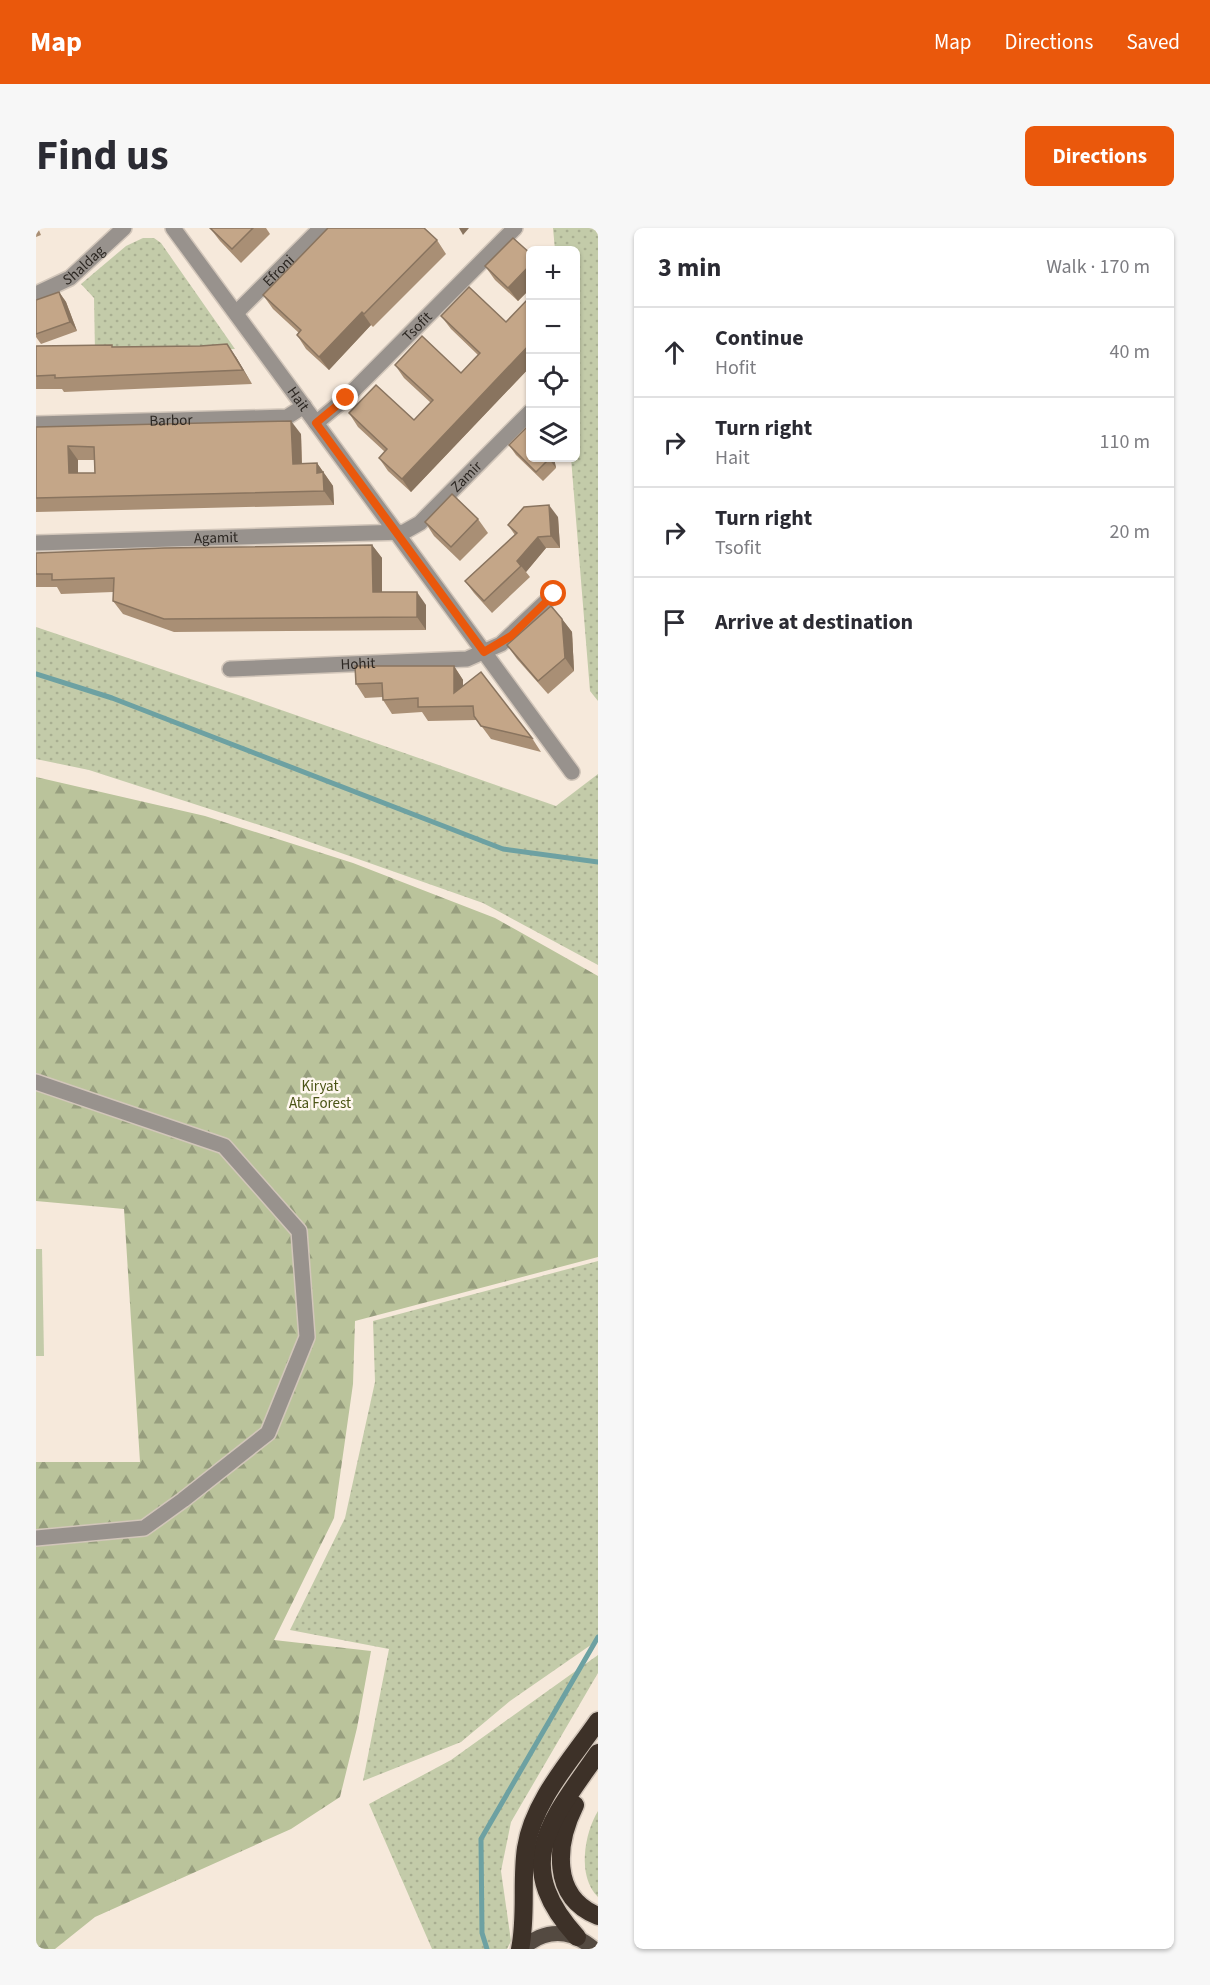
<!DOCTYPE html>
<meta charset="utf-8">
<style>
body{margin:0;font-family:"Source Sans 3",sans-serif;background:#f7f7f7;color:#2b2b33}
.controls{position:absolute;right:18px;top:18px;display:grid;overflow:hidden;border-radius:9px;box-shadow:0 2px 4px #0004}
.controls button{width:54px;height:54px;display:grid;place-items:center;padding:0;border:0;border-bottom:2px solid #e1e1e2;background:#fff;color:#2b2b33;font:30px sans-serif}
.stop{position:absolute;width:18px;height:18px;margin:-14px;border:4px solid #ea580c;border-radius:50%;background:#fff}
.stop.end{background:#ea580c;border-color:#fff;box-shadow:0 2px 6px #0008}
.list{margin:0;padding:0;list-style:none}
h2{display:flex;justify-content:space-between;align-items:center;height:78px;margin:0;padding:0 24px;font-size:26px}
h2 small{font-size:20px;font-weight:400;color:#7c7c81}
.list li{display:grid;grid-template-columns:39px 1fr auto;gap:18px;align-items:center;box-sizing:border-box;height:90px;padding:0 24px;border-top:2px solid #e1e1e2}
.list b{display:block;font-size:22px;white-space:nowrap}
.list p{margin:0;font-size:20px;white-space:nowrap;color:#7c7c81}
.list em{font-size:20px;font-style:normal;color:#7c7c81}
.icon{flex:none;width:33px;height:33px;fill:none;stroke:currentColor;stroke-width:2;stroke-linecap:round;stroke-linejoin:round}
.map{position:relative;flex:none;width:562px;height:1721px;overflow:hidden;border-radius:9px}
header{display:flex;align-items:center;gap:36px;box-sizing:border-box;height:84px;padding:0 30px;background:#ea580c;color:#fff}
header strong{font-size:28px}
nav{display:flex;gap:33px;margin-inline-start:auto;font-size:21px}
.intro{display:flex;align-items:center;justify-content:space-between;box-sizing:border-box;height:144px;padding:0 36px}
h1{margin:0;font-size:42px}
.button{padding:15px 27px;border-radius:9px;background:#ea580c;color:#fff;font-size:21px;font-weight:700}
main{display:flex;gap:36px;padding:0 36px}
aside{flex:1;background:#fff;border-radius:9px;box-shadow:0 2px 4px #0004}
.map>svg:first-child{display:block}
</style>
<header>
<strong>Map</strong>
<nav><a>Map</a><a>Directions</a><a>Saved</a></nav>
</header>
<div class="intro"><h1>Find us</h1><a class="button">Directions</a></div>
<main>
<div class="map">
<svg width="562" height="1721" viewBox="0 0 562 1721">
<defs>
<pattern id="grass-dots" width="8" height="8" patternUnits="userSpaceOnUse" patternTransform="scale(1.5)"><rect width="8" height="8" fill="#c3cba9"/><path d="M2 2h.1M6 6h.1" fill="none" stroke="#a8ae91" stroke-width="1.8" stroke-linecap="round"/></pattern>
<pattern id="forest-firs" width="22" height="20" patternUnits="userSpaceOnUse" patternTransform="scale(1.5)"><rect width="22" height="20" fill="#bac39b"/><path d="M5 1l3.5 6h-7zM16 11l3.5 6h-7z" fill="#979e7e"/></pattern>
</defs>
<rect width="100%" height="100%" fill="#f6e9db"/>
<!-- grass -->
<g fill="url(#grass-dots)">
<path d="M517 0H562V473L554 463 535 230H540V22H519Z"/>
<path d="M107 10H118L125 15 199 121 59 124 58 70 45 56 90 18Z"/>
<path d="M0 399 211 470 520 578 562 546V737L447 675 251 606 53 542 0 531Z"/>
<path d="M562 1033V1412L474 1473 425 1514 327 1553 353 1421 254 1402 309 1290 339 1154 337 1093Z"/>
<path d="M562 1427V1445L475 1594 465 1643 475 1713 471 1721H396L333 1576 415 1532Z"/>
<path d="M562 1583V1669C541 1649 548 1606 562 1583Z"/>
</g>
<!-- forest -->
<path fill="url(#forest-firs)" d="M0 549 169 588 317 635 459 690 562 748V1029L319 1093 317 1156 298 1290 238 1412 335 1423 321 1500 304 1569 255 1601 59 1689 19 1721H0V1234H104L88 981 0 973Z"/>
<!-- pitch -->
<path fill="#c3cba9" d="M0 1021H6L8 1128H0Z"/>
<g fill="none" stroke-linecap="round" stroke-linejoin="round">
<!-- stream -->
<g stroke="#6da1a2" stroke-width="5">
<path d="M0 446 76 470 467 621 562 634"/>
<path d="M451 1721 446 1705 445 1611 562 1409"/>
</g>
<!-- street casing -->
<g stroke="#d2c6ba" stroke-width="18">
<g id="street">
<path id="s1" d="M137 0 536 544"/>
<path id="s2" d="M0 66 34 50 88 0"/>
<path id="s3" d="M200 85 285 0"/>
<path id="s4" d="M280 195 310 170 479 0"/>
<path id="s5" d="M0 196 251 189 268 178"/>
<path id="s6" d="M0 315 368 304 384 295 494 184"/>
<path id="s7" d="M194 441 431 431 465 416 518 366"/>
<path d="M0 854 188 918 263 1003 271 1109 232 1205 147 1272 108 1300 0 1310"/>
</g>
</g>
<!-- primary casing -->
<g stroke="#d2c6ba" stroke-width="18">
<path id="primary" d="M486 1721C509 1700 535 1701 558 1721"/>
</g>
<!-- highway casing -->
<g stroke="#d2c6ba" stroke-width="21">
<g id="highway">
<path d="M539 1577C520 1615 514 1669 562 1688"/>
<path d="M541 1709C474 1635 515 1593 562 1525"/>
<path d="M484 1721C491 1687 485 1654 490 1620 497 1573 536 1531 562 1493"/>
</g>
</g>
<!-- street -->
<use href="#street" stroke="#98928d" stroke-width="15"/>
<!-- primary -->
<use href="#primary" stroke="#544a41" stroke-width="15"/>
<!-- highway -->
<use href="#highway" stroke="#3d3128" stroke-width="18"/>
</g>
<!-- wall -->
<g fill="#a98f75" fill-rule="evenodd">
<path d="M0 0H2L5 7 0 9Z"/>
<path d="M174 0H230L234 6 205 35 184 13Z"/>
<path d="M401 12 410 26 337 99 335 97 293 142 270 121 261 107 263 105 237 81 227 67Z"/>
<path d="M495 26V60L482 73 459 52 449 38Z"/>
<path d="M23 64 30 74 41 103 5 116 0 109V72Z"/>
<path d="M495 76V138L375 264 352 243 343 230 349 224 322 199 313 185 378 192 395 175 368 150 359 137 425 145 442 127 415 101 405 88 470 94Z"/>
<path d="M0 118 78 119 200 129 216 156 28 164 26 161H0Z"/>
<path d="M0 199 265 206 266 235H281L297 258 298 277 0 284ZM42 232H58L59 245H42Z"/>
<path d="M473 217 495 230H518L520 240 507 253 480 227Z"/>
<path d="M522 289 524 320H510L490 344 494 349 456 385 438 365 429 353 479 307 472 297Z"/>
<path d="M442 291 452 305 424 333 398 308 389 294Z"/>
<path d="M336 317 346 330V364L390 377V402L138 404 87 386 77 373V364L25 366 21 359H0V325Z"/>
<path d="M526 391 536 404 538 443 512 466 481 431 471 417Z"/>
<path d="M418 438 427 452V458L496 510 505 524 455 511 441 492 392 493 386 484 356 486 347 472V469L329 470 320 456Z"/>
</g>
<!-- shaded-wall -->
<g fill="#89745f">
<path d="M423 0H433L427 7Z"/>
<path d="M495 36V60L482 73 472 60Z"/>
<path d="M23 64 30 74 41 103 34 94Z"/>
<path d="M326 84 335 97 293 142 283 129Z"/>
<path d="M495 115V138L375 264 366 251Z"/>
<path d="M191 116 200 129 216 156 207 142Z"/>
<path d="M255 193 265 206 266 250 257 236Z"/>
<path d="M32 218 42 232V259L33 245Z"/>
<path d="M513 230H518L520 240 513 231Z"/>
<path d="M281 235 297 258 298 277 288 263 281 245Z"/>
<path d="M513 277 522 289 524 320 515 308Z"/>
<path d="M502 309 510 320 490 344 481 333Z"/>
<path d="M336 317 346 330V377L337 364Z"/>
<path d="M381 364 390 377V402L381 389Z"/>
<path d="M526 391 536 404 538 443 529 430Z"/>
<path d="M418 438 427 452V479L418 465Z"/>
</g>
<!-- building -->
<g fill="#c4a688" stroke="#89745f" stroke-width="1.5" fill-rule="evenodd">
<path d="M174 0H217L196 21Z"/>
<path d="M292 0H388L401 12 328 86 326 84 283 129 261 107 265 102 227 67Z"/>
<path d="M477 10 495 26V36L472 60 449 38Z"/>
<path d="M433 59 470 94 491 72 495 76V105L493 106 495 107V115L366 251 343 230 351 221 313 185 340 157 378 192 397 172 359 137 386 108 425 145 444 125 405 88Z"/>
<path d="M23 64 34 94 0 106V72Z"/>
<path d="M191 116 207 142 19 150V147L0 148V118L76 117V119L164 118Z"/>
<path d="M255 193 257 236 281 235V245L287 244 288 263 0 270V199ZM32 218 58 219 59 245H33Z"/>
<path d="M495 195V230H513V231L500 244 473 217Z"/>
<path d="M416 266 442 291 415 319 389 294Z"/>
<path d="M513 277 515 308 502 309 481 333 485 338 448 373 429 353 481 305 472 297 488 279Z"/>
<path d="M336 317 337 364H381V389L128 391 77 373 78 350 16 352V346H0V325L128 320Z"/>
<path d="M515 378 526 391 529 430 502 453 471 417Z"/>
<path d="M319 438H418V465L445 444 496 510 445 498 438 488 437 478 382 479V470L347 472 346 455 320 456Z"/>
</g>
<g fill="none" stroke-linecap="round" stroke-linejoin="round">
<!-- route -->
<path stroke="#ea580c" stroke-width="8" d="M310 170 280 195 448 424 475 408 518 366"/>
</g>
<g text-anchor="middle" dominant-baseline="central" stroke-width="5" stroke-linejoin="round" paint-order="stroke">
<!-- street labels -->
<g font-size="15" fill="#2c2722" stroke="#fff7ef">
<text stroke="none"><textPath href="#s2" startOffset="56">Shaldag</textPath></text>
<text stroke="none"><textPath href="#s3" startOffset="60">Efroni</textPath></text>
<text stroke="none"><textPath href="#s4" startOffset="140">Tsofit</textPath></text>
<text stroke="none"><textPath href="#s1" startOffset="212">Hait</textPath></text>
<text stroke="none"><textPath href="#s5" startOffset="135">Barbor</textPath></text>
<text stroke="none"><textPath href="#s6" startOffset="452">Zamir</textPath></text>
<text stroke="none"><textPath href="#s6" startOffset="180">Agamit</textPath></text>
<text stroke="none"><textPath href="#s7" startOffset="128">Hohit</textPath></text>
</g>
<!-- park labels -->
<g font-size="15" fill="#4b5416" stroke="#fff7ef">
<text x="284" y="858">Kiryat<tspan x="284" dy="17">Ata Forest</tspan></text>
</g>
</g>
</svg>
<div class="controls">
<button>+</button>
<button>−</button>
<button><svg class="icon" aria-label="locate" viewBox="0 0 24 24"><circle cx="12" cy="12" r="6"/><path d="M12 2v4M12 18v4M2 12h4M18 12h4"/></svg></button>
<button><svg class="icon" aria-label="layers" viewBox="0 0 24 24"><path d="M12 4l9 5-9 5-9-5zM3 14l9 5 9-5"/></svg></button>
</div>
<div class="stop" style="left:518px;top:366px"></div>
<div class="stop end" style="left:310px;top:170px"></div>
</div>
<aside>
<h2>3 min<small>Walk · 170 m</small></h2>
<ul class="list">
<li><svg class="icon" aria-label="ahead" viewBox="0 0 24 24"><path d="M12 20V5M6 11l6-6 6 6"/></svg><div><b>Continue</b><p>Hofit</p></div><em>40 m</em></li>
<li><svg class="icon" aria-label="right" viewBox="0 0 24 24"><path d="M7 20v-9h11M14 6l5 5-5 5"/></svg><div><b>Turn right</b><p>Hait</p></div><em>110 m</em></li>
<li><svg class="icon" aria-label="right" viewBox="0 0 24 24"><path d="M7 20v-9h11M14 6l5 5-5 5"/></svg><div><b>Turn right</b><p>Tsofit</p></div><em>20 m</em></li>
<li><svg class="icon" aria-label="arrive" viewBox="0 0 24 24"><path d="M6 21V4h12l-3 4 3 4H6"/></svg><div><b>Arrive at destination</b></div></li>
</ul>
</aside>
</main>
